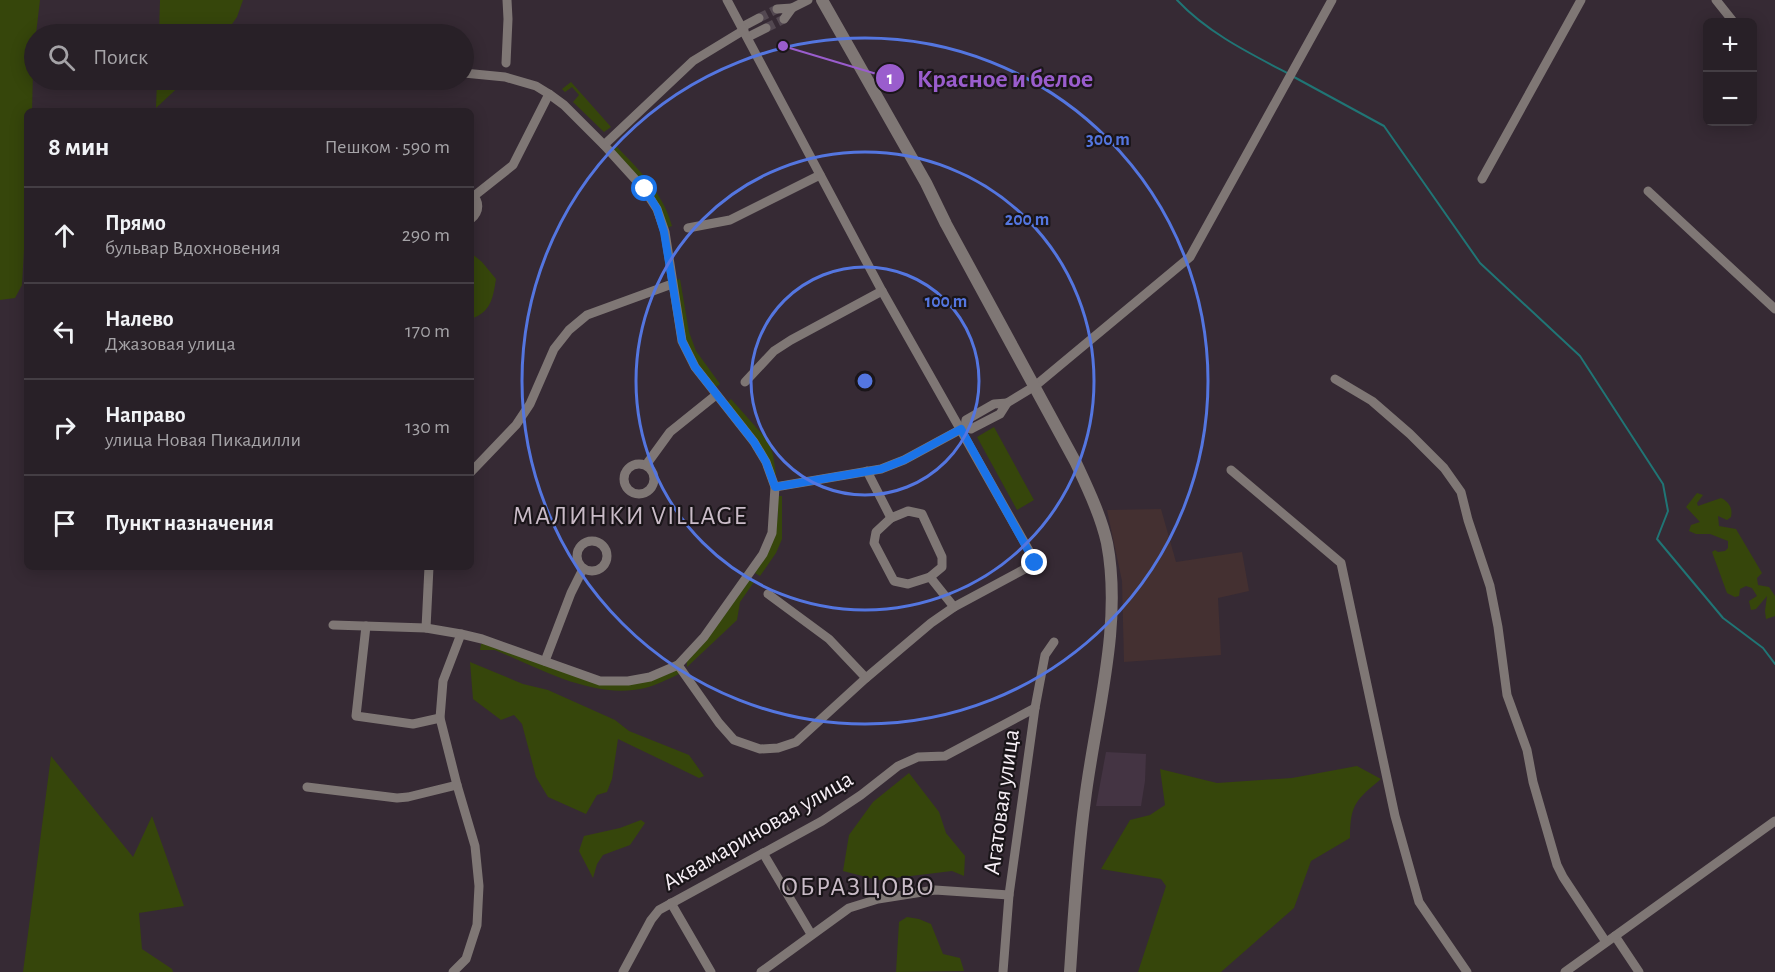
<!DOCTYPE html>
<html lang="ru">
<meta charset="utf-8">
<style>
body{margin:0;font-family:"Alegreya Sans",sans-serif;background:#342d33;color:#f1f3f6}
.controls{position:absolute;right:18px;top:18px;display:grid;overflow:hidden;border-radius:9px;box-shadow:0 3px 15px #0003}
.controls button{width:54px;height:54px;display:grid;place-items:center;padding:0;border:0;border-bottom:2px solid #443e44;background:#282027;color:#f1f3f6;font:30px sans-serif}
.stop{position:absolute;width:18px;height:18px;margin:-14px;border:4px solid #1a73e8;border-radius:50%;background:#fff}
.stop.end{background:#1a73e8;border-color:#fff;box-shadow:0 2px 6px #0008}
.list{margin:0;padding:0;list-style:none}
h2{display:flex;justify-content:space-between;align-items:center;height:78px;margin:0;padding:0 24px;font-size:26px}
h2 small{font-size:20px;font-weight:400;color:#a5a3a7}
.list li{display:grid;grid-template-columns:39px 1fr auto;gap:18px;align-items:center;box-sizing:border-box;height:96px;padding:0 24px;border-top:2px solid #443e44}
.list b{display:block;font-size:22px;white-space:nowrap}
.list p{margin:0;font-size:20px;white-space:nowrap;color:#a5a3a7}
.list em{font-size:20px;font-style:normal;color:#a5a3a7}
.icon{flex:none;width:33px;height:33px;fill:none;stroke:currentColor;stroke-width:2;stroke-linecap:round;stroke-linejoin:round}
.map{position:relative;flex:none;width:1775px;height:972px;overflow:hidden}
.search{position:absolute;background:#282027;box-shadow:0 3px 15px #0003;left:24px;top:24px;width:450px;height:66px;display:flex;align-items:center;gap:15px;box-sizing:border-box;padding:0 21px;border-radius:33px;color:#a5a3a7;font-size:22px}
.panel{position:absolute;background:#282027;box-shadow:0 3px 15px #0003;left:24px;top:108px;width:450px;height:462px;border-radius:9px}
.map>svg:first-child{display:block}
</style>
<div class="map">
<svg width="1775" height="972" viewBox="0 0 1775 972">
<rect width="100%" height="100%" fill="#362a34"/>
<!-- commercial -->
<path fill="#443031" d="M1161 509 1176 562 1242 552 1249 591 1218 598 1221 655 1124 662 1122 581 1107 510Z"/>
<!-- built -->
<path fill="#443443" d="M1106 752 1146 754 1145 781 1141 806H1096Z"/>
<!-- green -->
<g fill="#36460b">
<path d="M0 0H40L36 34H34L32 111H27V197L22 285 15 298 0 300Z"/>
<path d="M160 0H243L237 17 225 34H159Z"/>
<path d="M157 80H186L156 108Z"/>
<path d="M571 82 611 127 604 132 573 102 579 95 572 87 565 92 562 89Z"/>
<path d="M617 147C640 171 663 193 672 226L667 228 616 153 614 149Z"/>
<path d="M471 253 482 262 496 279C493 298 491 312 471 319Z"/>
<path d="M680 279 689 332 696 351 720 384 716 387 699 365 685 338 676 280Z"/>
<path d="M731 399 769 442 773 455 776 474H774L727 402Z"/>
<path d="M994 427 1034 500 1017 510 977 437Z"/>
<path d="M1697 493 1703 495 1697 503 1698 506 1721 498C1729 502 1733 508 1731 517L1727 520 1718 516 1719 526 1736 529 1762 573 1757 578 1758 585 1769 587 1775 596V616L1766 619 1765 611 1767 596 1756 609 1751 610 1749 601 1757 596 1752 588 1746 586 1740 589 1739 596 1735 597 1727 593 1712 552 1715 550 1718 552 1725 551 1728 548V541L1710 534H1696L1689 531 1691 525 1700 522 1686 507Z"/>
<path d="M778 496H782V539L776 553 760 576 755 573 776 530 778 514Z"/>
<path d="M750 579 754 582 740 602 737 620 687 667V660Z"/>
<path d="M486 643 628 685 652 680 677 670 679 674C668 679 657 685 645 688 594 700 541 669 495 650H480L481 644Z"/>
<path d="M470 662 523 684 548 690 615 720 629 731 689 755 704 776 699 778 618 739 612 779 607 792 597 795 586 814 548 797 536 777 522 724 514 715 501 720 473 699Z"/>
<path d="M51 756 133 857 152 816 184 906 139 913 142 949 172 969 173 972H23Z"/>
<path d="M1357 766 1381 779C1356 800 1350 804 1350 838L1311 861 1294 908 1221 972H1138L1166 886 1161 879 1101 869 1130 820 1150 815 1165 805 1160 769 1217 783 1292 778Z"/>
<path d="M909 773 939 812 946 833 965 856 964 876 952 871 878 880 843 871 849 835 873 802Z"/>
<path d="M641 820 645 823 630 845 603 855 597 864 593 878 579 851 584 836 620 828Z"/>
<path d="M907 917 919 919 931 924 943 954 960 958 964 971 896 972 899 922Z"/>
</g>
<g fill="none" stroke-linecap="round" stroke-linejoin="round">
<!-- stream -->
<g stroke="#207575" stroke-width="2">
<path d="M1177 0C1208 33 1249 53 1289 74"/>
<path d="M1294 77 1384 126 1480 263 1580 356 1663 484 1668 511 1657 539 1723 618 1763 648 1775 664"/>
</g>
<!-- minor-tunnel -->
<g stroke="#534851" stroke-width="9" stroke-dasharray="9 4.5" stroke-linecap="butt">
<path d="M759 18 777 9"/>
<path d="M766 28 784 19"/>
</g>
<!-- minor -->
<g stroke="#7f7775" stroke-width="9">
<path d="M1716 0 1732 20"/>
<path d="M792 8 808 0"/>
<path d="M777 9 792 8 784 19"/>
<path d="M742 27 759 18"/>
<path d="M748 37 766 28"/>
<path d="M506 63 508 19 507 0"/>
<path d="M604 145 693 61 744 30"/>
<path d="M1482 179 1581 0"/>
<path d="M1648 191 1775 309"/>
<path d="M471 194C480 201 480 211 471 219"/>
<path d="M474 196 513 165 549 94"/>
<path d="M688 228 730 220 820 175"/>
<path d="M1335 379 1372 401 1410 434 1444 468 1461 492 1468 520 1490 586 1498 627 1507 695 1527 750 1533 782 1557 865 1563 877 1606 942"/>
<path d="M745 382 774 351 791 340 882 291"/>
<path d="M1007 403 1035 386 1190 257 1332 0"/>
<path d="M1007 403 1000 414 971 429 965 427 966 420 994 404Z"/>
<circle cx="639" cy="479" r="15"/>
<path d="M646 465 670 432 716 395"/>
<path d="M1231 470 1341 563 1395 816 1419 902 1467 972"/>
<path d="M867 471 891 518 908 511 922 514 942 557V567L930 577 954 607"/>
<path d="M471 472 516 425 530 404 554 349 569 330 587 315 672 284"/>
<path d="M775 487 881 469 904 460 965 427"/>
<path d="M891 518 876 532 874 543 894 581 908 584 930 577"/>
<circle cx="592" cy="556" r="15"/>
<path d="M768 594 829 639 866 678"/>
<path d="M333 625 426 628 461 634 482 639 600 681H628L650 677 678 665 704 637 763 554 772 533 775 487 766 462 754 442 695 367 682 341 665 232 657 209 644 189 604 145 564 105 549 94 536 86 505 77 464 73"/>
<path d="M366 626 356 716 413 724 440 718"/>
<path d="M426 628 429 567"/>
<path d="M545 661 571 593 583 569"/>
<path d="M678 665 719 723 734 740 760 749 778 748 796 742 866 678 931 623 954 607 1036 563 882 291 727 0"/>
<path d="M307 787 397 798 408 797 457 785"/>
<path d="M763 853 811 934"/>
<path d="M671 903 711 972"/>
<path d="M1615 936 1639 972"/>
<path d="M453 972 466 959 477 925 479 886 475 846 457 785 440 718 443 681 461 634"/>
<path d="M623 972 651 920 659 910 822 821 861 795 898 766 918 757 945 756 1035 708"/>
<path d="M761 972 849 908 878 899 935 890 1009 895"/>
<path d="M1003 972 1009 895 1035 708 1045 655 1054 642"/>
<path d="M1565 972 1775 821"/>
</g>
<!-- tertiary -->
<path stroke="#7f7775" stroke-width="12" d="M822 0 926 183 946 224 1076 463C1088 489 1101 516 1107 543 1123 626 1095 718 1085 800 1077 857 1074 915 1070 972"/>
</g>
<g fill="none" stroke-linecap="round" stroke-linejoin="round">
<!-- route -->
<path stroke="#1a73e8" stroke-width="8" d="M645 189 657 209 664 232 682 341 695 367 754 442 766 462 775 487 881 469 904 460 961 429 1035 563"/>
</g>
<!-- distance rings -->
<g fill="none" stroke="#5476e0" stroke-width="3">
<circle cx="865" cy="381" r="114"/>
<circle cx="865" cy="381" r="229"/>
<circle cx="865" cy="381" r="343"/>
</g>
<g text-anchor="middle" dominant-baseline="central" stroke-width="4.5" stroke-linejoin="round" paint-order="stroke">
<!-- street labels -->
<g font-size="24" fill="#f7eff6" stroke="#1a1519">
<text transform="translate(1002 802) rotate(-82)">Агатовая улица</text>
<text transform="translate(758 831) rotate(-30)">Аквамариновая улица</text>
</g>
<!-- neighbourhood labels -->
<g font-size="26" letter-spacing="1.5" fill="#cabcc8" stroke="#1a1519">
<text x="630" y="516">МАЛИНКИ VILLAGE</text>
<text x="858" y="887">ОБРАЗЦОВО</text>
</g>
</g>
<circle cx="865" cy="381" r="9" fill="#5476e0" stroke="#1a1519" stroke-width="3"/>
<g font-size="18" text-anchor="middle" font-weight="bold" fill="#5476e0" stroke="#1a1519" stroke-width="4.5" stroke-linejoin="round" paint-order="stroke">
<text x="1108" y="145">300 m</text>
<text x="1027" y="225">200 m</text>
<text x="946" y="307">100 m</text>
</g>
<!-- callouts -->
<path fill="none" stroke="#9a5dcd" stroke-width="2" d="M783 46L890 78"/>
<g fill="#9a5dcd" stroke="#1a1519" stroke-width="2">
<circle cx="783" cy="46" r="6"/>
<circle cx="890" cy="78" r="15"/>
</g>
<g font-size="18" text-anchor="middle" font-weight="bold" fill="#fff">
<text x="890" y="84">1</text>
</g>
<g font-size="26" text-anchor="middle" font-weight="bold" fill="#9a5dcd" stroke="#1a1519" stroke-width="4.5" stroke-linejoin="round" paint-order="stroke">
<text x="1005" y="87">Красное и белое</text>
</g>
</svg>
<div class="controls">
<button>+</button>
<button>−</button>
</div>
<div class="stop" style="left:645px;top:189px"></div>
<div class="stop end" style="left:1035px;top:563px"></div>
<div class="search"><svg class="icon" aria-label="search" viewBox="0 0 24 24"><circle cx="10" cy="10" r="6"/><path d="M15 15l6 6"/></svg>Поиск</div>
<section class="panel">
<h2>8 мин<small>Пешком · 590 m</small></h2>
<ul class="list">
<li><svg class="icon" aria-label="ahead" viewBox="0 0 24 24"><path d="M12 20V5M6 11l6-6 6 6"/></svg><div><b>Прямо</b><p>бульвар Вдохновения</p></div><em>290 m</em></li>
<li><svg class="icon" aria-label="left" viewBox="0 0 24 24"><path d="M17 20v-9H6M10 6l-5 5 5 5"/></svg><div><b>Налево</b><p>Джазовая улица</p></div><em>170 m</em></li>
<li><svg class="icon" aria-label="right" viewBox="0 0 24 24"><path d="M7 20v-9h11M14 6l5 5-5 5"/></svg><div><b>Направо</b><p>улица Новая Пикадилли</p></div><em>130 m</em></li>
<li><svg class="icon" aria-label="arrive" viewBox="0 0 24 24"><path d="M6 21V4h12l-3 4 3 4H6"/></svg><div><b>Пункт назначения</b></div></li>
</ul>
</section>
</div>
